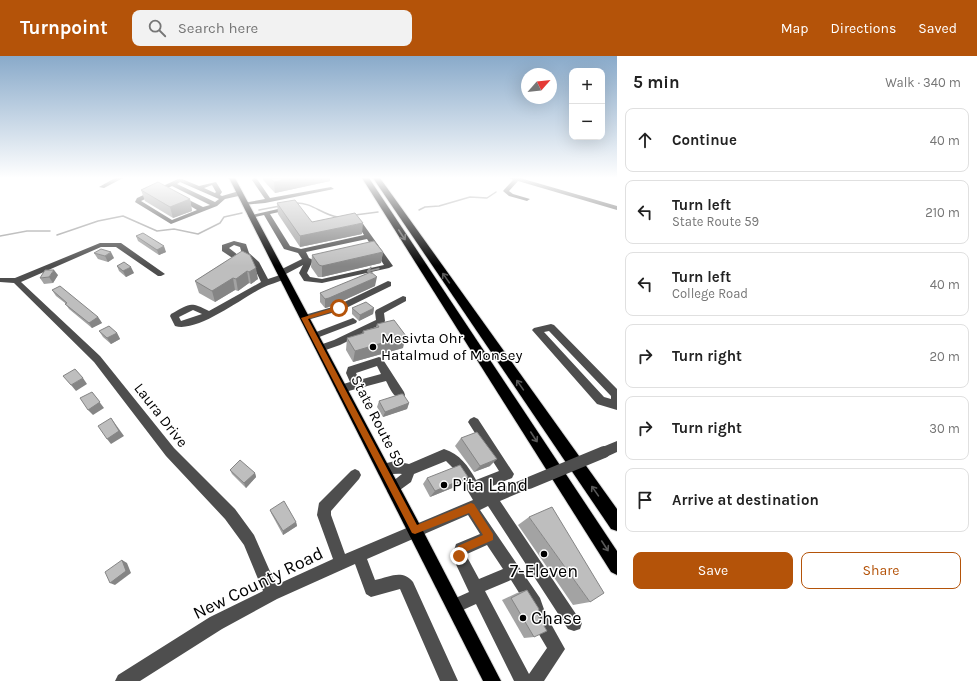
<!DOCTYPE html>
<meta charset="utf-8">
<style>
body{margin:0;font-family:Karla,sans-serif;background:#f2f2f2;color:#222}
.controls{position:absolute;right:12px;top:12px;display:grid;overflow:hidden;border-radius:8px;box-shadow:0 4px 16px #0002}
.controls button{width:36px;height:36px;display:grid;place-items:center;padding:0;border:0;border-bottom:1px solid #e0e0e0;background:#fff;color:#222;font:20px sans-serif}
.compass{position:absolute;left:521px;top:12px;width:36px;height:36px;border-radius:50%;background:#fff;box-shadow:0 4px 16px #0002;rotate:63deg}
.stop{position:absolute;width:12px;height:12px;margin:-9px;border:3px solid #b45309;border-radius:50%;background:#fff}
.stop.end{background:#b45309;border-color:#fff;box-shadow:0 1px 4px #0008}
.list{margin:0;padding:0;list-style:none}
h2{display:flex;justify-content:space-between;align-items:center;height:52px;margin:0;padding:0 16px;font-size:17px}
h2 small{font-size:13px;font-weight:400;color:#767676}
.list li{display:grid;grid-template-columns:26px 1fr auto;gap:12px;align-items:center;box-sizing:border-box;height:64px;margin:0 8px 8px;padding:0 8px;border:1px solid #e0e0e0;border-radius:8px}
.list b{display:block;font-size:15px;white-space:nowrap}
.list p{margin:0;font-size:13px;white-space:nowrap;color:#767676}
.list em{font-size:13px;font-style:normal;color:#767676}
.actions{display:flex;gap:8px;padding:12px 16px}
.actions a{flex:1;padding:9px 0;border:1px solid #b45309;border-radius:8px;text-align:center;font-size:14px;color:#b45309}
.actions .main{background:#b45309;color:#fff}
.icon{flex:none;width:22px;height:22px;fill:none;stroke:currentColor;stroke-width:2;stroke-linecap:round;stroke-linejoin:round}
.map{position:relative;flex:none;width:617px;height:625px;overflow:hidden}
header{display:flex;align-items:center;gap:24px;box-sizing:border-box;height:56px;padding:0 20px;background:#b45309;color:#fff}
header strong{font-size:19px}
nav{display:flex;gap:22px;margin-inline-start:auto;font-size:14px}
.search{width:280px;height:36px;background:#f2f2f2;display:flex;align-items:center;gap:10px;box-sizing:border-box;padding:0 14px;border-radius:8px;color:#767676;font-size:15px}
main{display:flex}
aside{flex:1;background:#fff}
.map>svg:first-child{display:block}
</style>
<header>
<strong>Turnpoint</strong>
<div class="search"><svg class="icon" aria-label="search" viewBox="0 0 24 24"><circle cx="10" cy="10" r="6"/><path d="M15 15l6 6"/></svg>Search here</div>
<nav><a>Map</a><a>Directions</a><a>Saved</a></nav>
</header>
<main>
<div class="map">
<svg width="617" height="625" viewBox="0 0 617 625">
<rect width="100%" height="100%" fill="#fff"/>
<g fill="none" stroke-linecap="round" stroke-linejoin="round">
<!-- stream -->
<g stroke="#9c9c9c" stroke-width="1.5">
<path d="M295 147C312 146 322 159 338 161"/>
<path d="M259 154 280 150"/>
<path d="M419 154 425 151 439 150 470 141 487 142 496 136"/>
<path d="M355 159 378 156"/>
<path d="M57 179 98 165 123 160 157 175 174 173 198 178 220 167 224 161 242 157"/>
<path d="M0 180 27 175H50"/>
</g>
<!-- major casing -->
<g stroke="#dbdbdb" stroke-width="2">
<path id="major" d="M229 122H235L420 469 501 625H483Z"/>
</g>
<!-- highway casing -->
<g stroke="#dbdbdb" stroke-width="2">
<g id="highway">
<path d="M362 122H369L617 495V519L611 516Z"/>
<path d="M373 122H380L617 453V475L611 473Z"/>
</g>
</g>
<!-- minor -->
<g fill="#4e4e4e" fill-rule="evenodd">
<path d="M115 122H123L104 132 99 131Z"/>
<path d="M254 122 257 123 270 142 331 131 334 133 265 147 243 149V147L265 143 252 124Z"/>
<path d="M510 122H520L617 150V154L518 125 509 135 513 138 530 143 527 145 509 140 503 135 513 124Z"/>
<path d="M178 123H182L199 130 216 126 222 136 220 139 222 140 239 135 243 139 225 143 217 150 171 168 135 146 137 142ZM180 126 219 143 215 146 177 128ZM212 129 216 136 215 137 204 132ZM172 130 210 149 203 151 181 140H177V142L197 154 172 164 141 145Z"/>
<path d="M291 150 294 152 293 153 270 158 290 190 301 193 364 179 357 168 350 165 353 163 361 165 393 210 389 212 322 227 304 225 299 217 303 209 284 219 287 221 286 223C278 226 270 228 262 232 242 242 197 277 175 270L170 260 171 258C190 248 189 245 209 255L261 226 252 207 246 202 234 203 222 195V189L234 185 246 188 249 197 259 206 268 223 280 219 277 217 278 215 302 203 298 197 284 193 264 159 251 162 248 160ZM367 183 384 209 322 223 310 221 307 217 313 204 309 202 306 196ZM234 189 240 191 242 198 238 199 229 192ZM193 254 202 258 181 265 179 261Z"/>
<path d="M100 187H121L165 218 161 220H158L116 191H101L21 226 100 300 174 392 235 453 254 479 276 529 333 503 317 459 319 447 351 415 355 413 359 415 361 419 359 423 331 455V459L345 498 473 444 456 415 446 405 414 418 411 426 393 439 388 437 387 433 388 429 402 418C394 417 386 420 379 417L377 413 379 409 395 405 409 408 444 393C460 398 468 410 476 424L499 415 468 366 470 363 474 361 478 363 514 418 512 422 490 431 493 435 529 421 533 423 535 427 533 431 500 445 582 567 580 573 574 575 568 573 488 450 480 454 540 542 546 559 565 593 544 625H514L476 548 454 558 449 555 446 550 449 545 469 536 452 500 456 488 480 478 468 459 367 503 375 524C390 521 402 513 413 526L458 625H440L400 533 371 541 366 538 355 508 277 543 222 573 140 625H115L118 619 210 561 263 535 244 489 225 463 166 400 94 306 14 227 0 226V222H15ZM487 489 503 513 479 523 466 499 467 498ZM511 524 528 551 534 570 547 592 529 618 485 535Z"/>
<path d="M388 225 391 226V230L342 254 304 265 300 262 301 260 336 250Z"/>
<path d="M403 240 406 241V245L384 257 385 265 384 267 340 289 320 296 317 294 315 292 317 290 334 284 376 264 375 256 376 254Z"/>
<path d="M353 262 357 265 356 267 314 283 309 280 311 278Z"/>
<path d="M551 268 554 269 617 333V354L597 348 532 274 534 272ZM549 275 611 340V343L604 341 544 276Z"/>
<path d="M379 301 382 302 404 336 405 339 404 342C394 345 390 332 386 325L341 337 337 336 336 333 337 330 350 326 346 317 348 311ZM377 310 381 318 359 324 356 317Z"/>
<path d="M617 385V396L604 402 600 400 598 396 600 392Z"/>
</g>
<!-- major -->
<use href="#major" fill="#000" fill-rule="evenodd"/>
<!-- highway -->
<use href="#highway" fill="#000" fill-rule="evenodd"/>
<!-- minor-bridge -->
<path stroke="#4e4e4e" stroke-width="12" d="M529 427 604 396"/>
</g>
<!-- wall -->
<g fill="#a3a3a3">
<path d="M263 122H330V125L275 137 263 124Z"/>
<path d="M141 134 190 143 192 155 173 162 145 145Z"/>
<path d="M277 147 312 166 362 178 300 191 278 158Z"/>
<path d="M136 180 166 196 159 199 138 185Z"/>
<path d="M242 195 258 223 251 228 249 227 238 235 235 234 215 246 199 237 195 225Z"/>
<path d="M383 196 381 207 322 221H318L311 211 312 199Z"/>
<path d="M94 197 114 202 108 206 98 203Z"/>
<path d="M117 210 134 217 126 221 119 215Z"/>
<path d="M58 219 53 227 44 228 40 222Z"/>
<path d="M375 230 329 251 325 252 320 246V237Z"/>
<path d="M52 234 98 261 102 267 92 272 69 253 65 247 56 240Z"/>
<path d="M352 252H374L373 258 359 265 352 258Z"/>
<path d="M377 268 403 292 353 306 346 294 347 282 362 278 363 275 376 271Z"/>
<path d="M99 275 117 277 120 283 111 288 103 281Z"/>
<path d="M379 345 409 347 407 353 383 361 377 351Z"/>
<path d="M461 382 490 410 474 416 455 390Z"/>
<path d="M230 414 255 417 256 421 246 432 232 418Z"/>
<path d="M427 422 462 428 430 441 423 428Z"/>
<path d="M270 454 296 466 297 470 283 479 271 457Z"/>
<path d="M529 461 590 546 573 549 518 469Z"/>
<path d="M527 534 537 558 534 581 524 582 502 544 517 537Z"/>
</g>
<!-- shaded-wall -->
<g fill="#858585">
<path d="M292 122H330V125L275 137 274 126Z"/>
<path d="M190 143 192 155 173 162 170 151Z"/>
<path d="M363 167 362 178 300 191V180Z"/>
<path d="M164 190 166 196 159 199 157 194Z"/>
<path d="M111 196 114 202 108 206 105 200Z"/>
<path d="M383 196 381 207 322 221V210Z"/>
<path d="M131 211 134 217 126 221 123 215Z"/>
<path d="M256 212 258 223 251 228 249 216Z"/>
<path d="M54 214 58 219 53 227 49 221Z"/>
<path d="M247 215 249 227 238 235 236 223Z"/>
<path d="M377 221 375 230 329 251 325 252V243Z"/>
<path d="M233 222 235 234 215 246 212 235Z"/>
<path d="M374 252 373 258 359 265 360 259Z"/>
<path d="M98 261 102 267 92 272 89 267Z"/>
<path d="M117 277 120 283 111 288 107 282Z"/>
<path d="M406 280 403 292 353 306 355 295Z"/>
<path d="M83 322 87 328 76 335 71 329Z"/>
<path d="M92 336 104 352 93 359 88 354Z"/>
<path d="M409 347 407 353 383 361 385 356Z"/>
<path d="M111 362 124 380 111 388 107 383Z"/>
<path d="M497 403 490 410 474 416 480 410Z"/>
<path d="M255 417 256 421 246 432 244 427Z"/>
<path d="M468 421 462 428 430 441 435 435Z"/>
<path d="M296 466 297 470 283 479V475Z"/>
<path d="M122 504 127 507 131 517 115 529 110 527Z"/>
</g>
<!-- building -->
<g fill="#bebebe" stroke="#858585">
<path d="M270 122H292L274 126Z"/>
<path d="M158 126 190 143 170 151 141 134Z"/>
<path d="M295 144 312 166 355 157 363 167 300 180 277 147Z"/>
<path d="M143 177 164 190 157 194 136 180Z"/>
<path d="M374 185 383 196 322 210 319 209 312 199Z"/>
<path d="M101 193 111 196 105 200 94 197Z"/>
<path d="M242 195 250 199 256 212 249 216 247 215 236 223 233 222 212 235 195 225Z"/>
<path d="M124 206 131 211 123 215 117 210Z"/>
<path d="M45 214H54L49 221 40 222Z"/>
<path d="M371 216 377 221 329 242 325 243 320 237Z"/>
<path d="M60 230 98 261 89 267 65 248 67 247 52 234Z"/>
<path d="M366 246 374 252 360 259 352 252Z"/>
<path d="M394 264 406 280 355 295 347 282 364 277 363 275 379 271 377 268Z"/>
<path d="M109 270 117 277 107 282 99 275Z"/>
<path d="M75 313 83 322 71 329 63 320Z"/>
<path d="M92 336 100 346 88 354 80 342Z"/>
<path d="M401 338H403L409 347 385 356 379 345Z"/>
<path d="M111 362 119 375 107 383 98 370Z"/>
<path d="M477 376 497 403 480 410 461 382Z"/>
<path d="M240 404 255 417 244 427 230 414Z"/>
<path d="M460 409 468 421 435 435 427 422Z"/>
<path d="M284 445 296 466 283 475 270 454Z"/>
<path d="M552 451 604 537 590 546 529 461Z"/>
<path d="M122 504 126 515 110 527 105 516Z"/>
<path d="M527 534 539 553 537 558 547 575 534 581 511 542Z"/>
</g>
<!-- one-way arrows -->
<defs><path id="oneway-shaft" d="M-6 0H5M1.5-3L5.5 0L1.5 3" fill="none" stroke-width="1.6" stroke-linecap="round" stroke-linejoin="round"/></defs>
<g stroke="#595959">
<use href="#oneway-shaft" transform="translate(402 179) rotate(57)"/>
<use href="#oneway-shaft" transform="translate(446 222) rotate(-125)"/>
<use href="#oneway-shaft" transform="translate(520 329) rotate(-125)"/>
<use href="#oneway-shaft" transform="translate(534 381) rotate(57)"/>
<use href="#oneway-shaft" transform="translate(595 435) rotate(-125)"/>
<use href="#oneway-shaft" transform="translate(605 490) rotate(57)"/>
</g>
<use stroke="#959595" href="#oneway-shaft" transform="translate(373 214) rotate(167)"/>
<!-- sky -->
<linearGradient id="sky" x2="0" y2="1"><stop stop-color="#89aaca"/><stop offset="0.58" stop-color="#fff"/><stop offset="1" stop-color="#fff" stop-opacity="0"/></linearGradient>
<rect width="617" height="210" fill="url(#sky)"/>
<!-- route -->
<path fill="#b45309" d="M339 250 341 253 308 263 417 469 471 447 474 448 493 478V484L465 496 462 504H456L454 500 458 490 483 479 469 457 415 478 412 477 301 262Z"/>
<!-- markers -->
<g fill="#000" stroke="#fff" stroke-width="1.5">
<circle cx="373" cy="291" r="4"/>
<circle cx="444" cy="429" r="4"/>
<circle cx="544" cy="498" r="4"/>
<circle cx="523" cy="562" r="4"/>
</g>
<g text-anchor="middle" dominant-baseline="central" stroke-width="3" stroke-linejoin="round" paint-order="stroke">
<!-- poi labels -->
<g font-size="15" fill="#000" stroke="#fff" text-anchor="start">
<text x="381" y="282">Mesivta Ohr<tspan x="381" dy="17">Hatalmud of Monsey</tspan></text>
</g>
<!-- street labels -->
<g font-size="15" fill="#000" stroke="#fff">
<text transform="translate(161 359) rotate(52)">Laura Drive</text>
<text transform="translate(378 365) rotate(63)">State Route 59</text>
</g>
<!-- near-poi labels -->
<g font-size="18" fill="#000" stroke="#fff" text-anchor="start">
<text x="452" y="429">Pita Land</text>
<text x="544" y="515" text-anchor="middle">7-Eleven</text>
<text x="531" y="562">Chase</text>
</g>
<!-- near-street labels -->
<g font-size="18" fill="#000" stroke="#fff">
<text transform="translate(258 527) rotate(-26)">New County Road</text>
</g>
</g>
</svg>
<div class="controls">
<button>+</button>
<button>−</button>
</div>
<svg class="compass" viewBox="-18 -18 36 36"><path d="M0-13l5 13h-10z" fill="#e53935"/><path d="M0 13l5-13h-10z" fill="#767676"/></svg>
<div class="stop" style="left:339px;top:252px"></div>
<div class="stop end" style="left:459px;top:500px"></div>
</div>
<aside>
<h2>5 min<small>Walk · 340 m</small></h2>
<ul class="list">
<li><svg class="icon" aria-label="ahead" viewBox="0 0 24 24"><path d="M12 20V5M6 11l6-6 6 6"/></svg><div><b>Continue</b></div><em>40 m</em></li>
<li><svg class="icon" aria-label="left" viewBox="0 0 24 24"><path d="M17 20v-9H6M10 6l-5 5 5 5"/></svg><div><b>Turn left</b><p>State Route 59</p></div><em>210 m</em></li>
<li><svg class="icon" aria-label="left" viewBox="0 0 24 24"><path d="M17 20v-9H6M10 6l-5 5 5 5"/></svg><div><b>Turn left</b><p>College Road</p></div><em>40 m</em></li>
<li><svg class="icon" aria-label="right" viewBox="0 0 24 24"><path d="M7 20v-9h11M14 6l5 5-5 5"/></svg><div><b>Turn right</b></div><em>20 m</em></li>
<li><svg class="icon" aria-label="right" viewBox="0 0 24 24"><path d="M7 20v-9h11M14 6l5 5-5 5"/></svg><div><b>Turn right</b></div><em>30 m</em></li>
<li><svg class="icon" aria-label="arrive" viewBox="0 0 24 24"><path d="M6 21V4h12l-3 4 3 4H6"/></svg><div><b>Arrive at destination</b></div></li>
</ul>
<div class="actions"><a class="main">Save</a><a>Share</a></div>
</aside>
</main>
